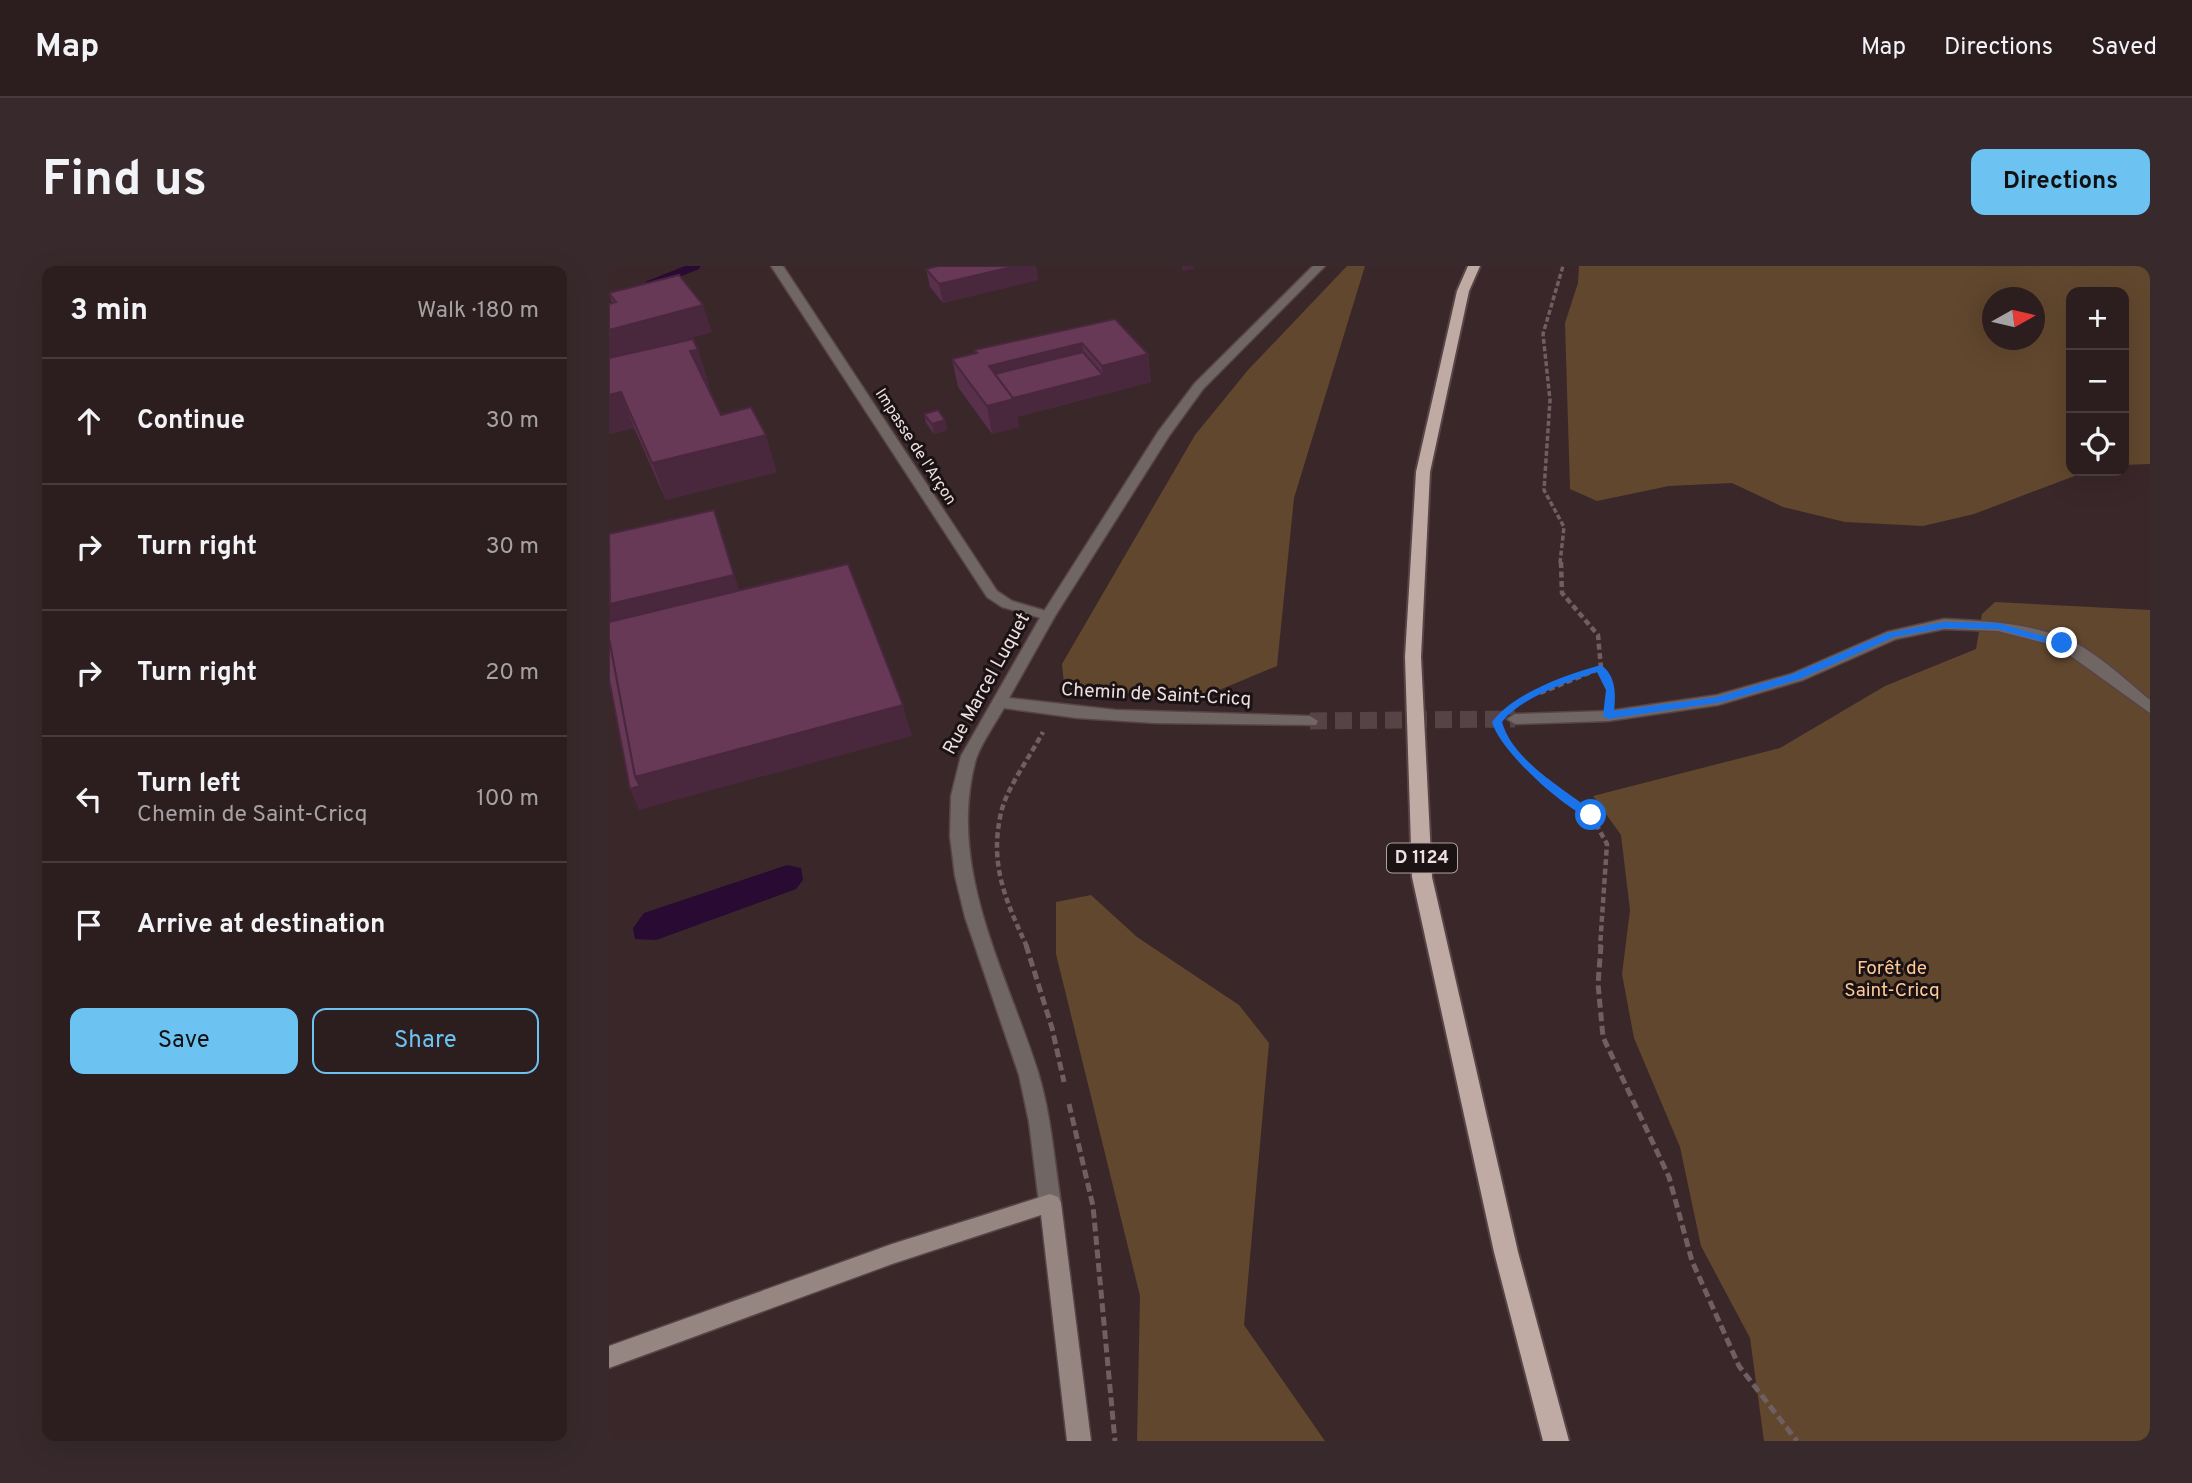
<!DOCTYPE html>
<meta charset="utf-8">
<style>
body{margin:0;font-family:Overpass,sans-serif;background:#382a2c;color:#f1f3f6}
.controls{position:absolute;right:21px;top:21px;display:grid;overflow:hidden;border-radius:14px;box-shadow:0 7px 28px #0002}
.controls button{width:63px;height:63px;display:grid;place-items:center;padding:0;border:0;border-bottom:2px solid #483b3d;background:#2c1d1f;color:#f1f3f6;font:35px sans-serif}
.compass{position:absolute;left:1373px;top:21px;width:63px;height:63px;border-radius:50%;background:#2c1d1f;box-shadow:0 7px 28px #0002;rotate:82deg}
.stop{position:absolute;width:21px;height:21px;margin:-16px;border:5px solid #1a73e8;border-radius:50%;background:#fff}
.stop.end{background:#1a73e8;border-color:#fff;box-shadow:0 2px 7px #0008}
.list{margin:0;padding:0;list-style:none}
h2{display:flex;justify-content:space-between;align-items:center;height:91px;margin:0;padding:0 28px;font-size:30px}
h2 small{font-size:23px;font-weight:400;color:#a6a2a4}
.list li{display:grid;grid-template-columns:46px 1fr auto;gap:21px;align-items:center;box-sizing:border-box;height:126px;padding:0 28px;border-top:2px solid #483b3d}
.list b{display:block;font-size:26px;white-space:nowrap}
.list p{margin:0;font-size:23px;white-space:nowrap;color:#a6a2a4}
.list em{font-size:23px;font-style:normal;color:#a6a2a4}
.actions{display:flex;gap:14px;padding:21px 28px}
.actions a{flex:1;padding:16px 0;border:2px solid #6cc3f2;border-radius:14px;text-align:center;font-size:24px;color:#6cc3f2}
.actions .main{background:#6cc3f2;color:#111}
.icon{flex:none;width:38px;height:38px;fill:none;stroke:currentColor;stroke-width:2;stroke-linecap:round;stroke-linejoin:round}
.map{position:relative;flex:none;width:1541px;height:1175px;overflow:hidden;border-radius:14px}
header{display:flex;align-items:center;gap:42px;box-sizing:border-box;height:98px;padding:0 35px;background:#2c1d1f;border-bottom:2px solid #483b3d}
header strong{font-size:33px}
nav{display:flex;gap:38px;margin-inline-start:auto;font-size:24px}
.intro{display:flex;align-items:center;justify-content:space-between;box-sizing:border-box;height:168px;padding:0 42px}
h1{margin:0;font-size:49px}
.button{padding:18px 32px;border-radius:14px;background:#6cc3f2;color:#111;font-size:24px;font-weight:700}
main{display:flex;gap:42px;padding:0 42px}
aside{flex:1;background:#2c1d1f;border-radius:14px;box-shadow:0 7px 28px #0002}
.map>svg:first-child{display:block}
</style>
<header>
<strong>Map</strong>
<nav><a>Map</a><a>Directions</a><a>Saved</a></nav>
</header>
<div class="intro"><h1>Find us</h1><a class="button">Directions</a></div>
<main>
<aside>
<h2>3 min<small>Walk · 180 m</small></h2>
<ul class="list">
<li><svg class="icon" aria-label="ahead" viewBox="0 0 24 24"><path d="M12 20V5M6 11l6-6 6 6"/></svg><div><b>Continue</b></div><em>30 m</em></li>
<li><svg class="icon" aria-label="right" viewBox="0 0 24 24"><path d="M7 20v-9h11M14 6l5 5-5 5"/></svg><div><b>Turn right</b></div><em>30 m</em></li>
<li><svg class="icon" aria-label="right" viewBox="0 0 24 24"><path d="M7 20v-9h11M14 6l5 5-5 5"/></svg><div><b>Turn right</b></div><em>20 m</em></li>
<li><svg class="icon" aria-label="left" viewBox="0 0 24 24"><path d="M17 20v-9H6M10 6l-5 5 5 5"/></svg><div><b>Turn left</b><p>Chemin de Saint-Cricq</p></div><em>100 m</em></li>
<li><svg class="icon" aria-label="arrive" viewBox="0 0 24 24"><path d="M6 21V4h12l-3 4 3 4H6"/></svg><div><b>Arrive at destination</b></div></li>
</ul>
<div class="actions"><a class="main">Save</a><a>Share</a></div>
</aside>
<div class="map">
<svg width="1541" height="1175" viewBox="0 0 1541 1175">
<rect width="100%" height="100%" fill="#3a2729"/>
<!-- green -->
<g fill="#61472e" fill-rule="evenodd">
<path d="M738 0H756L685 232 668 400 603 427H508L455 418 453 398 586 169 639 104Z"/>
<path d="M970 0H1541V198L1515 199V26H1462V205H1479L1365 248 1314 260 1236 256 1174 241 1123 217 1060 220 988 235 961 223 956 57 969 17ZM1384 32H1426V74H1384Z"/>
<path d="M1386 336 1541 344V1175H1155L1141 1072 1092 980 1071 881 1025 772 1013 708 1021 644 1012 569 984 530 1171 482 1276 420 1367 383 1373 348Z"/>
<path d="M482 629 528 671 630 739 660 777 635 1059 716 1175H528L531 1030 447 688V636Z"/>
</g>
<!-- water -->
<path fill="#280a33" d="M178 599 192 602 194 614 187 623 47 674 26 673 24 662 35 647Z"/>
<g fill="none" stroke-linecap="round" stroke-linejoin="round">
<!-- stream -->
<path stroke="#280a33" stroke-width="8" d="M39 19 87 0"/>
<!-- tertiary-tunnel -->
<path stroke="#554345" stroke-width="17" stroke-dasharray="17 8" stroke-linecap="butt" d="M701 455 906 453"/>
<!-- minor casing -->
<g stroke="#574446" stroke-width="3">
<path id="minor" d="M162 0H174L388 325 403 335 444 347V353L439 354 393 341 378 331Z"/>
</g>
<!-- tertiary casing -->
<g stroke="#574446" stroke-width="3">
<g id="tertiary">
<path d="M704 0H716L594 123 560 170 446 350 400 432 507 444 701 450 709 455 707 459 546 457 468 452 395 442C386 458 373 476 367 493 337 601 397 705 429 806 442 848 445 893 452 937L449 943 441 946 433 943 430 937 420 856 410 809 356 651 346 610 341 570 342 530 352 490 432 350 549 166 586 117Z"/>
<path d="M1335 353C1376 355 1419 357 1458 373 1486 385 1517 414 1541 434V447L1448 380 1389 365 1335 363 1287 373 1194 414 1109 439 999 455 906 458 898 453 906 448 999 445 1108 429 1182 408 1278 366Z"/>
</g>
</g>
<!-- secondary casing -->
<g stroke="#574446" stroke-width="3">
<path id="secondary" d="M441 928 449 931 452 937 482 1175H458L432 949 283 998 0 1102V1080L283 978Z"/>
</g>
<!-- trunk casing -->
<g stroke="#574446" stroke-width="4">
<path id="trunk" d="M859 0H871L860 25 821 206 812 391 823 611 909 986 960 1175H934L885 986 803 611 796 391 807 206 848 25Z"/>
</g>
<!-- path-far2 -->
<path stroke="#705f61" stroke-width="3.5" stroke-dasharray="5 2.5" stroke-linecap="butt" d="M951 297 955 261 935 224 941 134 934 68 954 0"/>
<!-- path-far1 -->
<g stroke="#705f61" stroke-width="4.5" stroke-dasharray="6 3.5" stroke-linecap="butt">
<path d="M952 296 953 327 989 369 992 402 1002 424"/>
<path d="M931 427 992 402"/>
<path d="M897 475 916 498 982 549 998 578 991 681"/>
<path d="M418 681C397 635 380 599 392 547 397 523 422 489 434 466"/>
</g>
<!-- path -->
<g stroke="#705f61" stroke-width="5" stroke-dasharray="9 4.5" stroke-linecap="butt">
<path d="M417 679 443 762 455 816"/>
<path d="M992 679 989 718 994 771 1060 911 1083 995 1130 1100 1188 1175"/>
<path d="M460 838 484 940 506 1175"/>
</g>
<!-- minor -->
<use href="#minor" fill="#706663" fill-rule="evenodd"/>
<!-- tertiary -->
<use href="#tertiary" fill="#706663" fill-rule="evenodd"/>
<!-- secondary -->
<use href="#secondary" fill="#968682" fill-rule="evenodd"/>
<!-- trunk -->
<use href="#trunk" fill="#c0aaa4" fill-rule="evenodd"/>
</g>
<!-- wall -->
<g fill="#59304b">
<path d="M329 0H427L429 14 334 37 321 21 317 3Z"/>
<path d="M0 27 103 66 44 82 89 84 100 119 98 120 112 149 168 206 57 234 25 162 0 168V38L3 37Z"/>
<path d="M506 53 539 88 542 116 408 151 410 161 383 168 349 121 343 93 366 87 365 84Z"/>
<path d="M315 148 336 154 338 164 325 168 317 157Z"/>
</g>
<!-- shaded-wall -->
<g fill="#49273d">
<path d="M407 0H427L429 14 334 37 330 18Z"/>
<path d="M573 0H585V3L573 5Z"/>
<path d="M94 39 103 66 0 94V64Z"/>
<path d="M473 77 477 105 395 126 380 100Z"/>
<path d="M89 84 100 119 92 121 81 85Z"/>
<path d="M539 88 542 116 408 151 410 161 383 168 378 140 400 133 494 109 493 100Z"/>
<path d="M12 126 25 162 0 168V129Z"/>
<path d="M336 154 338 164 325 168 323 158Z"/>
<path d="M157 169 168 206 57 234 43 197Z"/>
<path d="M105 244 135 339 0 357 1 338Z"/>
<path d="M294 439 303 470 30 544 21 523 26 511Z"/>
</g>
<!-- building -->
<g fill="#683857" stroke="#49273d" stroke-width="2">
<path d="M329 0H407L330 18 317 3Z"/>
<path d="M70 9 94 39 0 64V38L7 36 0 27Z"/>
<path d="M506 53 539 88 493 100 473 77 380 100 405 133 378 140 343 93 368 87 365 84Z"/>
<path d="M84 73 89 84 81 85 112 149 142 141 157 169 43 197 12 126 0 129V92Z"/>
<path d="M474 86 494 109 404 132 386 108Z"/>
<path d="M329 144 336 154 323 158 315 148Z"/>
<path d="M105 244 125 309 1 338 0 268Z"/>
<path d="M239 298 294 439 26 511 0 373V356Z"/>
<path d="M0 373 26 511 31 520 21 523 0 413Z"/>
</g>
<!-- route -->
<path fill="#1a73e8" d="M1335 356 1389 357 1458 377 1453 381 1389 363 1335 362 1285 371 1191 413 1113 436 999 453 994 450 997 424 988 406C958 416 913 431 893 456 904 495 955 523 986 547L987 549 982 553C954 542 891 485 883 456 903 428 958 408 992 399 1007 409 1007 429 1005 445L1108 431 1184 408 1279 367Z"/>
<g text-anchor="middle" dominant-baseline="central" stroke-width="6" stroke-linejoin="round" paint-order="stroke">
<!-- far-street labels -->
<g font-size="16" fill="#eddfe1" stroke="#1b1214">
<text transform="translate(306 181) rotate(57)">Impasse de l'Arçon</text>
</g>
<!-- shield labels -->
<rect fill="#1b1214" stroke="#aea2a4" stroke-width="2" x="778" y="577.5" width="70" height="29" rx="5"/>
<g font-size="18" font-weight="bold" fill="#eddfe1">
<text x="813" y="592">D 1124</text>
</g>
<!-- street labels -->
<g font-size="19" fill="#eddfe1" stroke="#1b1214">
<text transform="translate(378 418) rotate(-61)">Rue Marcel Luquet</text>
<text transform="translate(547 429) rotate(3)">Chemin de Saint-Cricq</text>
</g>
<!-- park labels -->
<g font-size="19" fill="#fec897" stroke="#1b1214">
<text x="1283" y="703">Forêt de<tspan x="1283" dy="22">Saint-Cricq</tspan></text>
</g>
</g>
</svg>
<div class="controls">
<button>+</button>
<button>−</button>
<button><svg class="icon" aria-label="locate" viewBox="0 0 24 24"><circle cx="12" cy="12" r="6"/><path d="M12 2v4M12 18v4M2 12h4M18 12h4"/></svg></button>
</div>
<svg class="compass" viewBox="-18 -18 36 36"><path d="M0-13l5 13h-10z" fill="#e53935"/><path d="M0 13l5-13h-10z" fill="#a6a2a4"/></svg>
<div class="stop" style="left:982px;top:549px"></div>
<div class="stop end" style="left:1453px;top:377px"></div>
</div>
</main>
